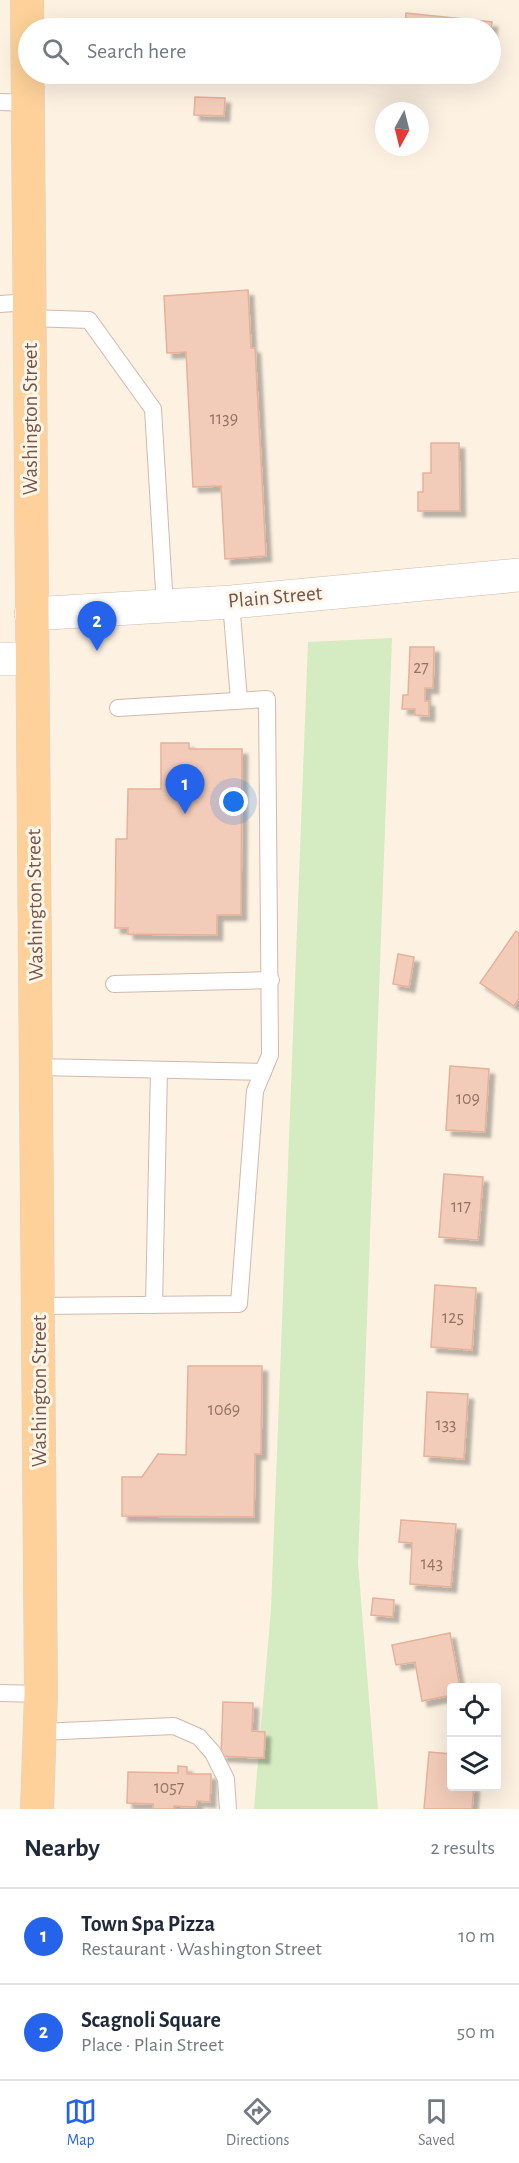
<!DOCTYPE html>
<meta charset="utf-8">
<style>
body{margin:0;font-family:"Alegreya Sans",sans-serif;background:#f6f6f7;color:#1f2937}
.controls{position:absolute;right:18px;bottom:18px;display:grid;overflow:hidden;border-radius:6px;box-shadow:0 6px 24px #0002}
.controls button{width:54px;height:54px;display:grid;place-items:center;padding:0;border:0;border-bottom:2px solid #e0e1e3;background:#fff;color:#1f2937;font:30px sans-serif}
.compass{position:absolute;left:375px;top:102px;width:54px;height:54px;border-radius:50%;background:#fff;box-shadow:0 6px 24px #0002;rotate:187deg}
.you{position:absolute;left:234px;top:802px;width:21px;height:21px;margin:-15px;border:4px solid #fff;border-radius:50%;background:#1a73e8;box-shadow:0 0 0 9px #1a73e833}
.badge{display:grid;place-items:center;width:39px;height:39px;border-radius:50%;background:#2563eb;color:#fff;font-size:20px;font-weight:700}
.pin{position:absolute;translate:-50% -50px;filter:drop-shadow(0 2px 3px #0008)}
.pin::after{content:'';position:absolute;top:32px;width:21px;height:18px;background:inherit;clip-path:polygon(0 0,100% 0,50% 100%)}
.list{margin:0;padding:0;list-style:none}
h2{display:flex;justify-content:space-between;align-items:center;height:78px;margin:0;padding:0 24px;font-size:26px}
h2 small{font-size:20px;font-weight:400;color:#747a83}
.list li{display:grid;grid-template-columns:39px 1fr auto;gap:18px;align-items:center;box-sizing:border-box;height:96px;padding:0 24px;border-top:2px solid #e0e1e3}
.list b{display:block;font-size:22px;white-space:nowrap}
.list p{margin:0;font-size:20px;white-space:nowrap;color:#747a83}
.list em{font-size:20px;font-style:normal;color:#747a83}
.icon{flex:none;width:33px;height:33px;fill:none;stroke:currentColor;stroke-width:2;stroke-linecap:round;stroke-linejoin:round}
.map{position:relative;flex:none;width:519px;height:1809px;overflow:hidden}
.search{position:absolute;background:#fff;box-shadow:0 6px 24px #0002;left:18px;right:18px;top:18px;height:66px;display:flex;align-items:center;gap:15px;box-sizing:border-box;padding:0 21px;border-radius:33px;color:#747a83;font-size:22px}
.sheet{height:270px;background:#fff}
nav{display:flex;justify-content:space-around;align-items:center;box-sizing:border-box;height:84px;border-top:2px solid #e0e1e3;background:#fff;font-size:16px;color:#747a83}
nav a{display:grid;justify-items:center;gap:3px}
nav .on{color:#2563eb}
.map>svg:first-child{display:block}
</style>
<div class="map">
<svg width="519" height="1809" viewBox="0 0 519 1809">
<defs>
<filter id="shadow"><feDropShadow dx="5.5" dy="5.5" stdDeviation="1.5" flood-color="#0004"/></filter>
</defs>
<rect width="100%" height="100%" fill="#fdf1e2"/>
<!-- green -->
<path fill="#d5ebc1" d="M392 638 358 1563 378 1809H254L271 1609 308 642Z"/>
<!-- building -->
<g fill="#f3ccb9" stroke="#e6b199" stroke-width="1.5" filter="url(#shadow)">
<path d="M406 13 492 22 490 37V28H405Z"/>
<path d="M195 97 225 98 224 116 194 115Z"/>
<path d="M248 290 251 348H255L266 556 225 559 221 486 193 487 186 352 167 353 164 296Z"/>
<path d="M431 443H459L460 511H418V492H423V473H431Z"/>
<path d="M410 647H434L433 688H425V701H429V716L415 715V709H402L403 695H408Z"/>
<path d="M161 743H189V749H242L241 915H217V935L128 934V928H115L116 839H127L128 789H161Z"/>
<path d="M516 931 519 933V998L514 1006 480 983Z"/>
<path d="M398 954 414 957 409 987 393 984Z"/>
<path d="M450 1066 489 1069 485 1132 446 1130Z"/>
<path d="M444 1174 483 1177 478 1240 439 1237Z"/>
<path d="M435 1285 476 1288 472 1350 431 1347Z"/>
<path d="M188 1366H262L261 1454H255L254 1517 122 1516V1477H142L158 1454 186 1455Z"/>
<path d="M427 1392 468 1394 464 1459 424 1456Z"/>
<path d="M401 1520 456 1524 451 1587 410 1584 412 1543 399 1542Z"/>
<path d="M373 1598 394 1600 393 1617 371 1615Z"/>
<path d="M450 1633 460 1688H452V1695L422 1701 415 1662 396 1665 392 1645Z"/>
<path d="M223 1702 253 1703 252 1731 265 1732 264 1758 221 1756Z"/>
<path d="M429 1752 452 1754V1786H474L472 1809H424Z"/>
<path d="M178 1766 187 1767V1774H211L210 1802 197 1801 196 1807 174 1806V1809H153V1804L127 1803 128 1772 178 1773Z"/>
</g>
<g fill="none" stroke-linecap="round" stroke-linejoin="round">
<!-- service casing -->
<g stroke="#d0b9ac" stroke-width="18">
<g id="service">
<path d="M0 102 28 103"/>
<path d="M0 304 29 302"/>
<path d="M29 318 89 320 153 409 165 607"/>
<path d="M231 602 239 700"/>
<path d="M114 984 271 980"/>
<path d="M37 1067 263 1072"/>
<path d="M154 1305 159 1070"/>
<path d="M39 1306 239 1304 255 1091 270 1055 267 699 118 708"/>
<path d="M0 1693 41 1694"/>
<path d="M40 1732 174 1726 199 1737 213 1753 226 1779 228 1809"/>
</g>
</g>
<!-- minor casing -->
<g stroke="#d0b9ac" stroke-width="34">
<path id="minor" d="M0 659H32"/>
</g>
<!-- tertiary casing -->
<g stroke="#d0b9ac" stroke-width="34">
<path id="tertiary" d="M31 614 231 602 519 575"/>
</g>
<!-- primary casing -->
<g stroke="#dbd3cf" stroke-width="34">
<path id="primary" d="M27 0 41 1694 37 1809"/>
</g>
<!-- service -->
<use href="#service" stroke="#fff" stroke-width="16"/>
<!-- minor -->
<use href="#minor" stroke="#fff" stroke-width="33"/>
<!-- tertiary -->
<use href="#tertiary" stroke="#fff" stroke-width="33"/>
<!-- primary -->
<use href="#primary" stroke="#fdd199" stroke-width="33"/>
</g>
<g text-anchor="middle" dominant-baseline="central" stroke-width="6" stroke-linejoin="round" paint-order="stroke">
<!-- number labels -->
<g font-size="18" fill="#947364">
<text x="224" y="419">1139</text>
<text x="421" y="668">27</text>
<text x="468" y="1099">109</text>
<text x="461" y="1207">117</text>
<text x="453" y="1318">125</text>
<text x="224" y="1410">1069</text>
<text x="446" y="1425">133</text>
<text x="432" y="1564">143</text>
<text x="169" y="1788">1057</text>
</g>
<!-- street labels -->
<g font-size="21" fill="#755548" stroke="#fff5e9">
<text transform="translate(30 419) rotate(-90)">Washington Street</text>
<text transform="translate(275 597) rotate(-5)">Plain Street</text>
<text transform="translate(35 905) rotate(-91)">Washington Street</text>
<text transform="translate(39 1391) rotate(-90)">Washington Street</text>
</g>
</g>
</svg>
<div class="controls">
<button><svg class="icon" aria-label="locate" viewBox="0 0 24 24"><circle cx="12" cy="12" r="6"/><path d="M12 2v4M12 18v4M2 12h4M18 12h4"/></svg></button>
<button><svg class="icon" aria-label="layers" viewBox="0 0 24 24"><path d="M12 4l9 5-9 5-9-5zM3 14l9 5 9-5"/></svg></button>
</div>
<svg class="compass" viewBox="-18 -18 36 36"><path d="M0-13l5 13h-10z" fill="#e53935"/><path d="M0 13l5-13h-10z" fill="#747a83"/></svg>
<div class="you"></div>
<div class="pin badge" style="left:185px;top:814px">1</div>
<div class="pin badge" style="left:97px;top:651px">2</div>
<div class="search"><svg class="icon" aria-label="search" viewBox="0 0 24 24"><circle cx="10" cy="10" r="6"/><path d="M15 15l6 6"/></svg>Search here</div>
</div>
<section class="sheet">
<h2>Nearby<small>2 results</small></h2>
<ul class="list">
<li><span class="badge">1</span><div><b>Town Spa Pizza</b><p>Restaurant · Washington Street</p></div><em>10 m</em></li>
<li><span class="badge">2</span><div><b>Scagnoli Square</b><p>Place · Plain Street</p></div><em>50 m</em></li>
</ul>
</section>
<nav>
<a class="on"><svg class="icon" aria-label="map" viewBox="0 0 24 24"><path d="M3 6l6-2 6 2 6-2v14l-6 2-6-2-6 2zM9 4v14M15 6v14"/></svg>Map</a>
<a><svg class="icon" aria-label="directions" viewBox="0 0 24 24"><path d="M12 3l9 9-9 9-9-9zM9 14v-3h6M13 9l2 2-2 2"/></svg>Directions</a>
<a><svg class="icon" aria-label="saved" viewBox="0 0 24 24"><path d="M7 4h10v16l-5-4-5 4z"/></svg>Saved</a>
</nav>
